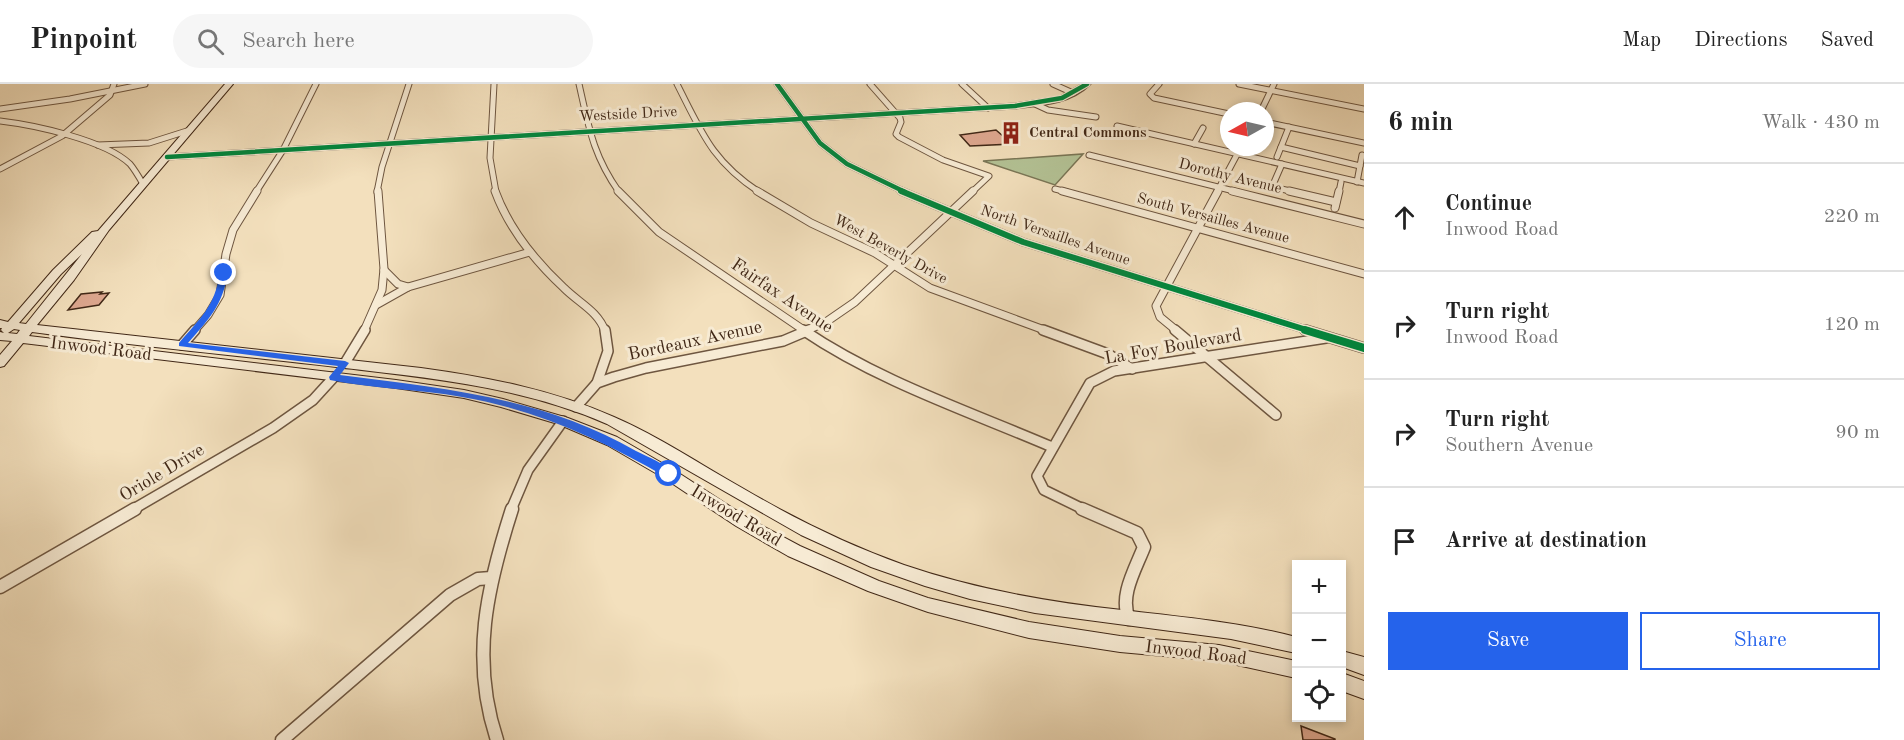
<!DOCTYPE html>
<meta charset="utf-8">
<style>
body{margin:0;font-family:"Old Standard TT",serif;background:#f6f6f6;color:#222}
.controls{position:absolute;right:18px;bottom:18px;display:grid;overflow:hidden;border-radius:0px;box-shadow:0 3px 9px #0003}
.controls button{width:54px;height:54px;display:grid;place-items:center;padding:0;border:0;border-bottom:2px solid #e0e0e0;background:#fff;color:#222;font:30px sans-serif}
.compass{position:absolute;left:1220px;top:18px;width:54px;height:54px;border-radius:50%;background:#fff;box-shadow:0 3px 9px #0003;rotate:262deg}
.stop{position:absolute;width:18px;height:18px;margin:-14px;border:4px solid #2563eb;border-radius:50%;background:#fff}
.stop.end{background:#2563eb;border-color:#fff;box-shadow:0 2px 6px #0008}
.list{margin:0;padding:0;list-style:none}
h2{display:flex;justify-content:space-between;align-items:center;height:78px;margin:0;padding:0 24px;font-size:26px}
h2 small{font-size:20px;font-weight:400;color:#767676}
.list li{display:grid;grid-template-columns:39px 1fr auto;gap:18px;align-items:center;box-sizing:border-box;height:108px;padding:0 24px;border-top:2px solid #e0e0e0}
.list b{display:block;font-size:22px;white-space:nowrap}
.list p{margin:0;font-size:20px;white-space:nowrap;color:#767676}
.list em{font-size:20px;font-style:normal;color:#767676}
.actions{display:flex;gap:12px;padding:18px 24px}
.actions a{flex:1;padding:14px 0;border:2px solid #2563eb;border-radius:0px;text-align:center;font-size:21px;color:#2563eb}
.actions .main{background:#2563eb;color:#fff}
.icon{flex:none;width:33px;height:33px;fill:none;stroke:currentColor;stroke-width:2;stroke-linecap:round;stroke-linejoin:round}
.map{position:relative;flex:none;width:1364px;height:656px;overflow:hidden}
header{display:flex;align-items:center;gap:36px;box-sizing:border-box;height:84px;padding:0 30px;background:#fff;border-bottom:2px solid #e0e0e0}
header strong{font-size:28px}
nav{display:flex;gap:33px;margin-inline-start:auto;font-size:21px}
.search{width:420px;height:54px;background:#f6f6f6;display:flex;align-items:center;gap:15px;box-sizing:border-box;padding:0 21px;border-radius:33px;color:#767676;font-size:22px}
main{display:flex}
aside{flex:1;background:#fff}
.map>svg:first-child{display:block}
</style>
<header>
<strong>Pinpoint</strong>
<div class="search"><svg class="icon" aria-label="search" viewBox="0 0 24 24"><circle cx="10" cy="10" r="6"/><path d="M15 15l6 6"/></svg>Search here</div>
<nav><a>Map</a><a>Directions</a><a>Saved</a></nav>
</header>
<main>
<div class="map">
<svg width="1364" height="656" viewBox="0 0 1364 656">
<rect width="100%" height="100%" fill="#f3e0bd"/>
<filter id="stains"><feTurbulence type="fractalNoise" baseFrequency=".00333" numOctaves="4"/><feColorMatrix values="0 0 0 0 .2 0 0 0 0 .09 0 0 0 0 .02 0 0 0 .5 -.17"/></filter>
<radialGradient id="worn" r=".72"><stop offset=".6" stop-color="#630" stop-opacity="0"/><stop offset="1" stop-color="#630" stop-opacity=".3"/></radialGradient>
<!-- green -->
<path fill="#b4c396" stroke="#7a7656" stroke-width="1.5" d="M1083 70 1055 101 983 77Z"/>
<!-- building -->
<g fill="#dea890" stroke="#412817" stroke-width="1.5">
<path d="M996 46 1012 60 970 62 960 51Z"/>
<path d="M102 208 100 210 109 209 99 221 68 226 81 210Z"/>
<path d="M1301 642 1335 655V656H1303Z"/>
</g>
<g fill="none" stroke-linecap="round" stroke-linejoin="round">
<!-- minor-far3 casing -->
<g stroke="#6e5640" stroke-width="7">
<g id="minor-far3">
<path d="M494 0 490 74 496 108"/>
<path d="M579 0C589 44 593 71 619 108"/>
<path d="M677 0C702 49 712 77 759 108"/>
<path d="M777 0 820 59 847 80 905 108"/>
<path d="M870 0 900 34 901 38 896 50 899 53 943 76 989 92 972 108"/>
<path d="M962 0 988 24"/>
<path d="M1053 0 1073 9"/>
<path d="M1159 0 1150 10 1154 14 1229 30"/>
<path d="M1239 0 1364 25"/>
<path d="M1035 20 1048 26 1096 33"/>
<path d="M0 25 70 15 145 0"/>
<path d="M1261 27 1274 0"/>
<path d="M0 37C34 41 105 56 130 80 135 86 139 93 143 100"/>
<path d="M1265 38 1364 59"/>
<path d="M1117 42 1364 99"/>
<path d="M1194 60 1203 44"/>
<path d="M98 61 149 59 190 46"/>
<path d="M1281 63 1360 82"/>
<path d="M1089 71 1238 108"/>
<path d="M1277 73 1289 43"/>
<path d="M1282 80 1272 103 1295 108"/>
<path d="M0 85 62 52 110 11 114 0"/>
<path d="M1357 98 1362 71"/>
<path d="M1055 105 1067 108"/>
<path d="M256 108 283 66 316 0"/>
<path d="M377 108 382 83 409 0"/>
<path d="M1217 108 1241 63"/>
<path d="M1339 108 1341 98"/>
</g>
</g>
<!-- minor-far2 casing -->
<g stroke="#6e5640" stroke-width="9">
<g id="minor-far2">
<path d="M495 107C509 145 535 177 564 204 579 219 598 227 605 247"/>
<path d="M618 107 659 148 805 247"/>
<path d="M757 107 811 139 875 169 930 204 1047 247"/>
<path d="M901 107 1023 158 1310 247"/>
<path d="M1062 107 1364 190"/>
<path d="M1232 107 1364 140"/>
<path d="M1289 107 1336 118"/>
<path d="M1335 124 1339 107"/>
<path d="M384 186 398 200 408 203"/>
<path d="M376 221 408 203 530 168"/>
<path d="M194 247 208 231 220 211 226 170 233 146 257 107"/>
<path d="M364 247 382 206 384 185 378 107"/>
<path d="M805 247 826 238 855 218 973 107"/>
<path d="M1177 247 1160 233 1156 222 1218 107"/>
</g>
</g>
<!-- minor-far1 casing -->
<g stroke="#6e5640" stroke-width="12">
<g id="minor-far1">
<path d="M803 246C878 297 968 327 1052 363"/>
<path d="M1043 246 1108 270 1132 285"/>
<path d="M1175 246 1276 331"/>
<path d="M1305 246 1364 264"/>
<path d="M182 261 195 246"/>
<path d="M345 279 365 246"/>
<path d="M597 299 608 267 605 246"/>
<path d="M576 323 597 299 614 293 646 284 783 257 809 246"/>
<path d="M132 426 273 344 313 316 334 293"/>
<path d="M511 426 528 386 563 337"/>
<path d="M1085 426 1044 406 1037 392 1090 299 1114 287 1326 254"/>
</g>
</g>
<!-- minor casing -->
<g stroke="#6e5640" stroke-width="15">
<g id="minor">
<path d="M1082 425 1137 449 1144 463C1135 486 1119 512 1129 535"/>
<path d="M0 503 135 425"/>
<path d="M282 656 450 511 478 495 491 494"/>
<path d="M497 656C470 575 487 503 512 425"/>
</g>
</g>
<!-- tertiary casing -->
<g stroke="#6e5640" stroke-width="3">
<path id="tertiary" d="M1083 0H1090C1070 20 1041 21 1015 24L167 75 163 73 167 71 1015 20 1060 13Z"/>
</g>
<!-- secondary casing -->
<g stroke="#412817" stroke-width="2">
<g id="secondary">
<path d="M225 0H233L109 146 74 196 37 241 421 284C487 293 553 306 614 333 660 353 701 381 744 405 795 435 848 461 904 481 974 505 1048 518 1122 526 1181 533 1239 538 1296 553V569L1231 555 1035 529 970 515 925 502 871 483 801 451 607 340C520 302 429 294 336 283 235 271 133 262 32 248L29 252 396 296 464 306 503 315 568 334 617 353 674 386 748 434 800 462 879 497 928 514 1029 538 1120 552 1219 561 1296 577V594L1219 577 1120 568 1029 554 928 528 868 507 788 472 736 442 664 394 607 361 558 340 501 323 464 314 396 304 23 259 4 282 0 283V271L12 257 0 256V248L4 249 1 246 2 244H0V236L8 238 53 186 92 148 98 147ZM82 170 26 240 19 239 61 190ZM14 245 20 246 17 250 8 249Z"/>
<path d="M1342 567 1364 573V591L1342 583Z"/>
<path d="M1342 589 1364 597V615L1342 607Z"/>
</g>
</g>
<!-- minor-far3 -->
<use href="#minor-far3" stroke="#f7ebd4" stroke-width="5"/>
<!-- minor-far2 -->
<use href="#minor-far2" stroke="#f7ebd4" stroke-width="7"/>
<!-- minor-far1 -->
<use href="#minor-far1" stroke="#f7ebd4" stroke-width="9"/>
<!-- minor -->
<use href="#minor" stroke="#f7ebd4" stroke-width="12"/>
<!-- tertiary -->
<use href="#tertiary" fill="#f7ebd4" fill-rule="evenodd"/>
<!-- secondary -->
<use href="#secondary" fill="#f7ebd4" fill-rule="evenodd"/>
<!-- cycleway-far2 casing -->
<g stroke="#f7ebd4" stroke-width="7">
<g id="cycleway-far2">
<path d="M777 0 820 59 847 80 905 108"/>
<path d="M167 73 1015 22 1062 14 1087 0"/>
</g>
</g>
<!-- cycleway-far1 casing -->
<g stroke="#f7ebd4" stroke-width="9">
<path id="cycleway-far1" d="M901 107 1023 158 1310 247"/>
</g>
<!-- cycleway casing -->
<g stroke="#f7ebd4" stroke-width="11">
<path id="cycleway" d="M1305 246 1364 264"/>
</g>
<!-- cycleway-far2 -->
<use href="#cycleway-far2" stroke="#00873e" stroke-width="4.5"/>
<!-- cycleway-far1 -->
<use href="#cycleway-far1" stroke="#00873e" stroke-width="6"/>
<!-- cycleway -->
<use href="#cycleway" stroke="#00873e" stroke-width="8"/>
</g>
<!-- route -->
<path fill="#2563eb" d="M224 186 228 189C222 222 210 234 188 259L345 277 349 279 340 291C444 304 544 314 636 367 648 373 666 380 675 390L673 393H666C600 355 538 326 462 313 419 305 373 305 330 296L329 293 338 282 179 262V259C201 233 214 224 220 189Z"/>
<!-- icons -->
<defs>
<g id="building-bare" transform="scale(1.8)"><path d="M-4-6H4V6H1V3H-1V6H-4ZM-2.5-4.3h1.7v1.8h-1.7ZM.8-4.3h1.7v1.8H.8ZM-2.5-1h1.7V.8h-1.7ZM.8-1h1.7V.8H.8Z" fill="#8f2418" stroke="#f7ebd4" stroke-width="2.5" paint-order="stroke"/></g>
</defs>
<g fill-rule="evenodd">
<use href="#building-bare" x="1011" y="49"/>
</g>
<g text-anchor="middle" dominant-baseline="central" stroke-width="6" stroke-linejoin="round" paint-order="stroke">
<!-- far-street labels -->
<g font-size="15" fill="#412817" stroke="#f7ebd4">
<text transform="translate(628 31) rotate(-3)">Westside Drive</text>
<text transform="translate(1230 93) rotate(14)">Dorothy Avenue</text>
<text transform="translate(1213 135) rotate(15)">South Versailles Avenue</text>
<text transform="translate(1055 152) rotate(19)">North Versailles Avenue</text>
<text transform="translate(890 166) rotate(29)">West Beverly Drive</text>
</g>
<!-- far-poi labels -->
<g font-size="15" font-weight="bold" fill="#412817" stroke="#f7ebd4" text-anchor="start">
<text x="1029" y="49">Central Commons</text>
</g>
<!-- street labels -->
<g font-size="18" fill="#412817" stroke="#f7ebd4">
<text transform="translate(782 212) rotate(34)">Fairfax Avenue</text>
<text transform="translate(695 257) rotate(-12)">Bordeaux Avenue</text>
<text transform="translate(1173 263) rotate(-10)">La Foy Boulevard</text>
<text transform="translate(101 265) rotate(7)">Inwood Road</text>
<text transform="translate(162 389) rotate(-31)">Oriole Drive</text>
<text transform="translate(736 432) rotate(31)">Inwood Road</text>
<text transform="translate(1196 569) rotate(7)">Inwood Road</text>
</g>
</g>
<rect width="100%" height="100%" filter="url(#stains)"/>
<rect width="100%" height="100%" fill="url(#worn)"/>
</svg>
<div class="controls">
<button>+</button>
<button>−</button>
<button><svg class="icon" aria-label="locate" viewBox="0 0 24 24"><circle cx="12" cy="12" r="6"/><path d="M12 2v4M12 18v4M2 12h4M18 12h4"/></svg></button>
</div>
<svg class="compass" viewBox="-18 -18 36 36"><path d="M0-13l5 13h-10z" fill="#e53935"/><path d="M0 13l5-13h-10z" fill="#767676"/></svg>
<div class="stop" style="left:669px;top:390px"></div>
<div class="stop end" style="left:224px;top:189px"></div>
</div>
<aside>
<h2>6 min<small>Walk · 430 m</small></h2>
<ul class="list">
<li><svg class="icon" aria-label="ahead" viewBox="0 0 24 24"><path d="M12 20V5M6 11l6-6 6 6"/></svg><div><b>Continue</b><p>Inwood Road</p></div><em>220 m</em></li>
<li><svg class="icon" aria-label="right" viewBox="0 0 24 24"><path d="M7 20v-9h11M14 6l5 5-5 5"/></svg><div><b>Turn right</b><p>Inwood Road</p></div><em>120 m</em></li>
<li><svg class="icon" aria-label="right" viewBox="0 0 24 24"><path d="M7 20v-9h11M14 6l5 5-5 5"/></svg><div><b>Turn right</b><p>Southern Avenue</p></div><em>90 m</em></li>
<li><svg class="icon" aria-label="arrive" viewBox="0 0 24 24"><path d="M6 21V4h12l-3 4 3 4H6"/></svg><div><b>Arrive at destination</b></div></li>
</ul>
<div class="actions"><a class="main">Save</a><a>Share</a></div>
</aside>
</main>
